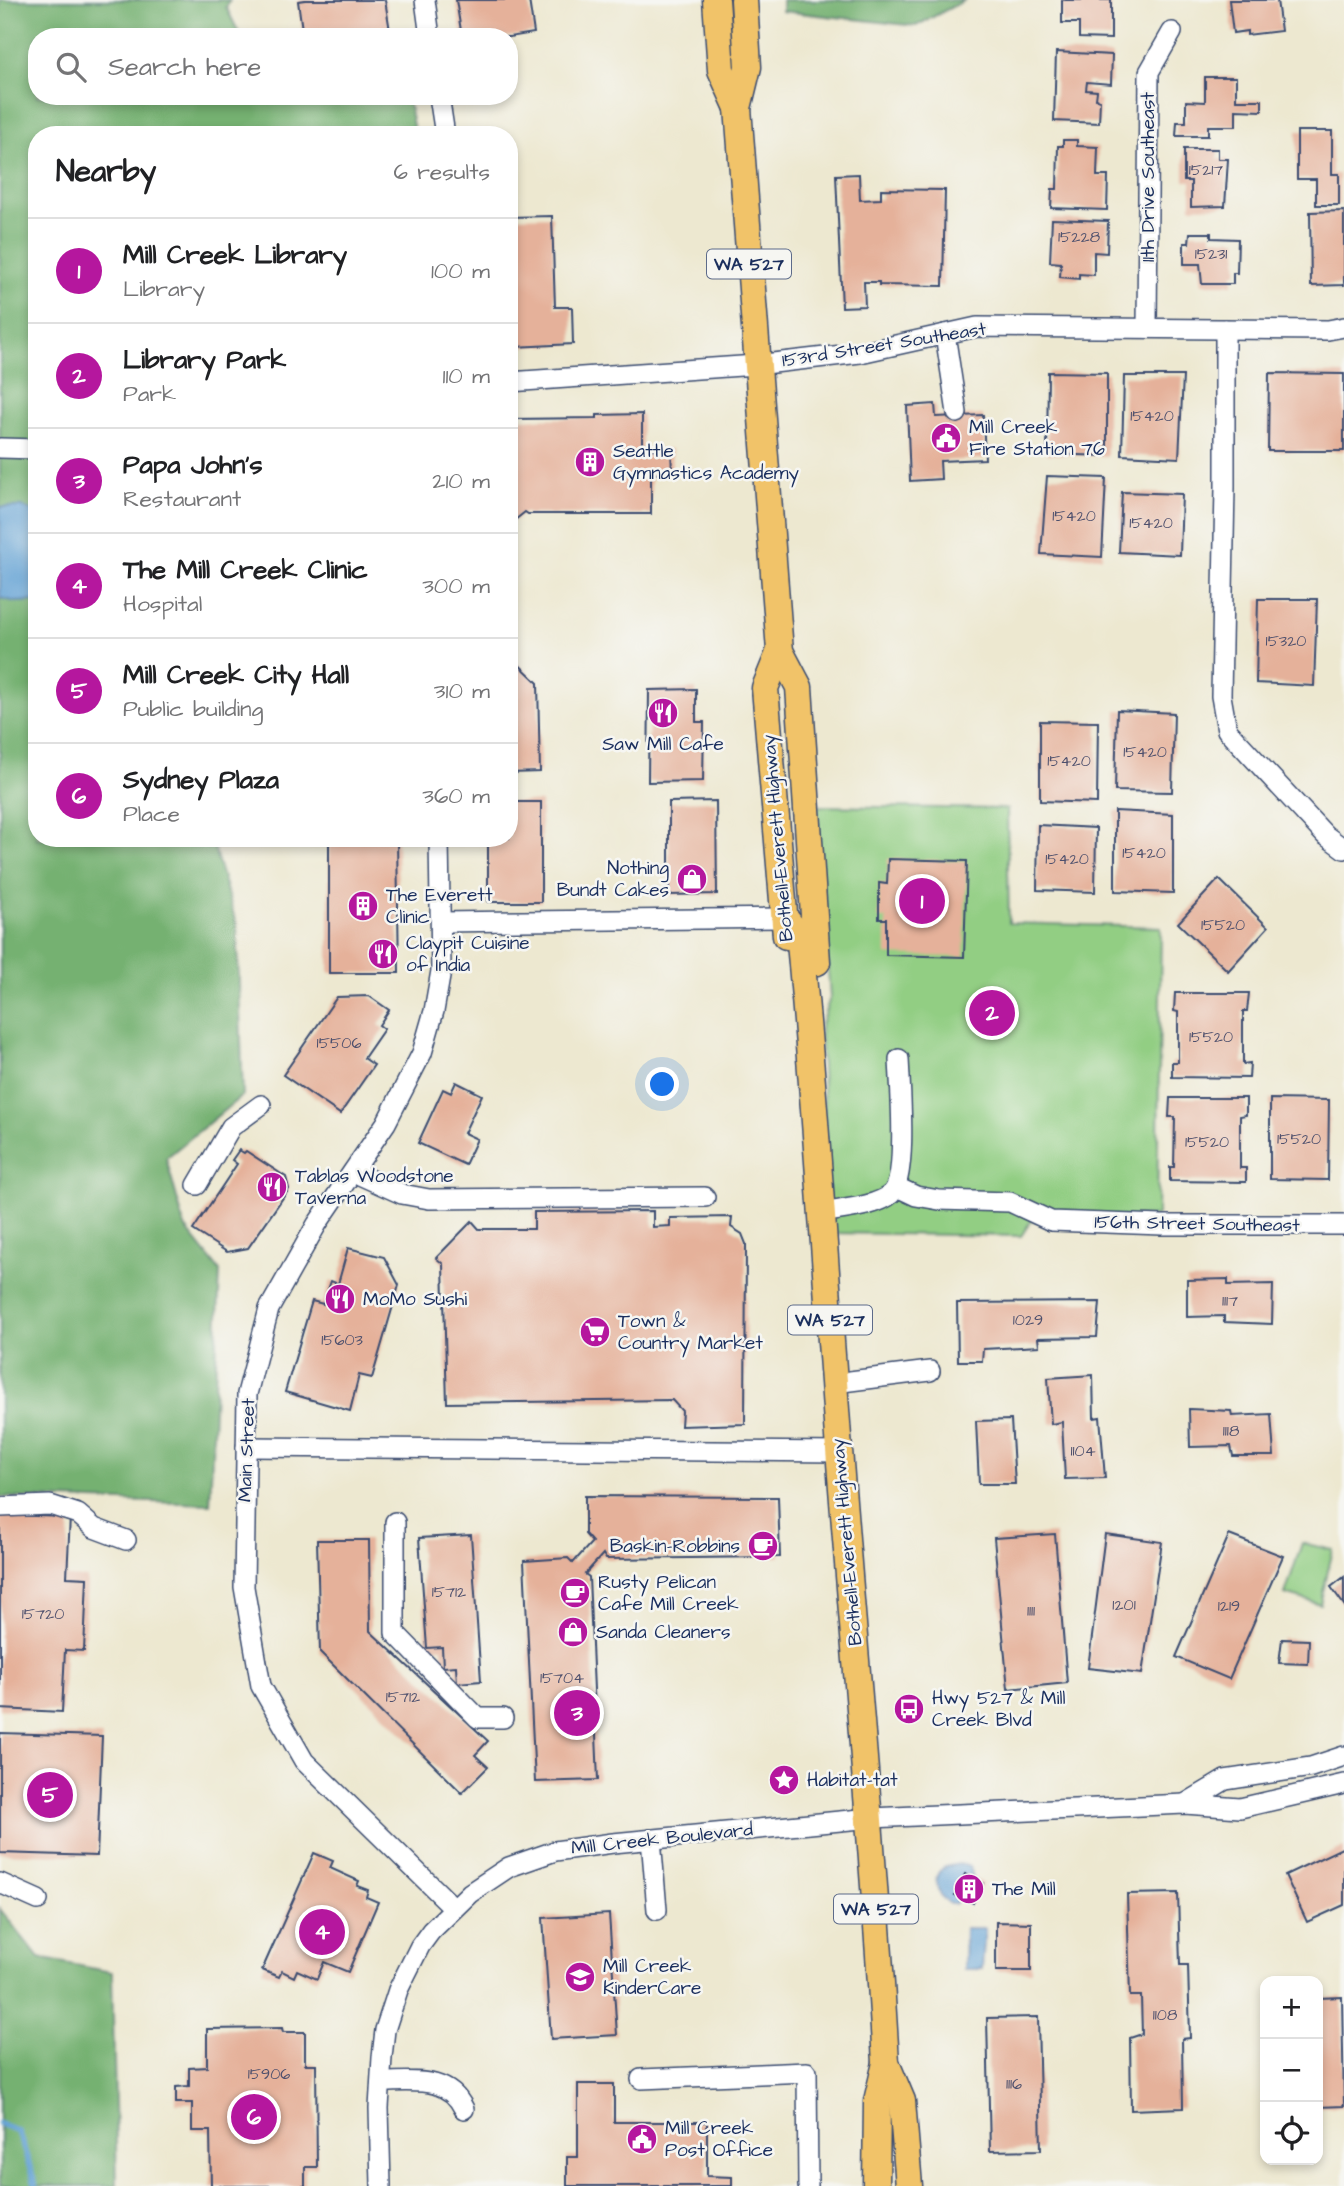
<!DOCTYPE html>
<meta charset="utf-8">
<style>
body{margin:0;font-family:"Architects Daughter",sans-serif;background:#f6f6f6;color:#202124}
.controls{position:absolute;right:21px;bottom:21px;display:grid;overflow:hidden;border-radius:14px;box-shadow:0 4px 10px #0003}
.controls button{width:63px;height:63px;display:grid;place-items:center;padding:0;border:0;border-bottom:2px solid #e0e0e0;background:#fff;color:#202124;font:35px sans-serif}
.you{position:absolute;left:663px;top:1085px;width:24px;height:24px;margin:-18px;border:5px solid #fff;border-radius:50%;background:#1a73e8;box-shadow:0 0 0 10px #1a73e833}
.badge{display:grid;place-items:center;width:46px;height:46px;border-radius:50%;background:#b5179e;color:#fff;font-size:23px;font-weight:700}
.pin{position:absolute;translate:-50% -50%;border:4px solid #fff;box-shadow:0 2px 7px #0006}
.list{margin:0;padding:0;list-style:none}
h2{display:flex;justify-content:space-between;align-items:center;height:91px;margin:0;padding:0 28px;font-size:30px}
h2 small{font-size:23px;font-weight:400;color:#757577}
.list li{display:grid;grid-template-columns:46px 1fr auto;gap:21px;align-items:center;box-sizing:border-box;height:105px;padding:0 28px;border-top:2px solid #e0e0e0}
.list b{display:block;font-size:26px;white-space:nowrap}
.list p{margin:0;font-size:23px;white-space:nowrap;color:#757577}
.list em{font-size:23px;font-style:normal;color:#757577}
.icon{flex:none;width:38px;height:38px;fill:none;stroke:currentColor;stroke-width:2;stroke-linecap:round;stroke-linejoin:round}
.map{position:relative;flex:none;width:1344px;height:2186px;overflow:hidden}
.search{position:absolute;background:#fff;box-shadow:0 4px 10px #0003;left:28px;top:28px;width:490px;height:77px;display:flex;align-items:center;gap:18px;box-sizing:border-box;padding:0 24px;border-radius:28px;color:#757577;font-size:26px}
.panel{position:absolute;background:#fff;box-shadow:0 4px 10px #0003;left:28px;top:126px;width:490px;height:721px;border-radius:28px}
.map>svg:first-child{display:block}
</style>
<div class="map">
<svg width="1344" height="2186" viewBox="0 0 1344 2186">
<rect width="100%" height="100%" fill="#f6f6f2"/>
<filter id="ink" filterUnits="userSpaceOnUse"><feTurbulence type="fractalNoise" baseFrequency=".0143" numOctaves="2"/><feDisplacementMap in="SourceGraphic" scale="14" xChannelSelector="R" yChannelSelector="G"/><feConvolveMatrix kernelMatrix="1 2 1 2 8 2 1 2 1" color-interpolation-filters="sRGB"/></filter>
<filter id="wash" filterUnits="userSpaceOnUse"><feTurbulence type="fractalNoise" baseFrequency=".00686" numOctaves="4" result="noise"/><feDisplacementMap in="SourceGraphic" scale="28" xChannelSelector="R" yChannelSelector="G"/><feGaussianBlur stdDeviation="1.57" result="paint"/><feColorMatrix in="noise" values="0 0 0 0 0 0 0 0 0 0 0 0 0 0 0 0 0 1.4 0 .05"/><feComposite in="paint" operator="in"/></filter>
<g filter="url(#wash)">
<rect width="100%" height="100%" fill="#ede8d0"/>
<!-- green -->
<g fill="#92ce83" stroke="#567e70" stroke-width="2">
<path d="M816 806 1007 809 1009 923 1161 927 1157 1216 1031 1221 1021 1236 830 1233 820 1027 830 998Z"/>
<path d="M1302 1543 1333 1550 1320 1604 1285 1594Z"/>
</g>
<!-- forest -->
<g fill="#75b171" stroke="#487068" stroke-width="2">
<path d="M0 0H230L226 7 241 37H37V96H407L415 135H37V838H128V840L214 848 237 926 243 1095 166 1158 185 1227 220 1271 210 1504 0 1497Z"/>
<path d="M782 0H965L916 26 782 11Z"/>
<path d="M0 1909 39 1958 112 1972 117 2186H0Z"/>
</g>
<!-- water -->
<g fill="#62a1d4" stroke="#3e6899" stroke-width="2">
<path d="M0 507H23L37 513V601L16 602 0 598Z"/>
<path d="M960 1864 970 1866 973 1878 965 1875 955 1894 959 1897 955 1904H950C940 1898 930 1878 942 1869 946 1866 954 1865 960 1864Z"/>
<path d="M965 1928H985L982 1969H964Z"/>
</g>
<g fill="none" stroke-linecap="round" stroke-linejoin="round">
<!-- stream -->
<path stroke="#62a1d4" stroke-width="6" d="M0 2124 18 2131 36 2186"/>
</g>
<g id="blocks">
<!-- building -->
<g fill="#e5b19a">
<path d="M305 0H385L391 37H303L298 1Z"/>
<path d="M456 0H529L534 33 509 37H462Z"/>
<path d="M1062 0H1111V39L1079 38V23H1062Z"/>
<path d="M1229 0H1277L1281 31 1247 35V31L1233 33Z"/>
<path d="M1056 52 1112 55 1111 84 1087 82 1086 90 1097 91 1096 99 1100 100 1099 123 1054 121Z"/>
<path d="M1205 77H1236V100H1262V111L1236 110V126H1208V136H1176L1177 122H1186V101L1205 102Z"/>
<path d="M1297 131H1332V174H1339V205H1316V179H1297Z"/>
<path d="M1063 140H1077V146L1098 147 1097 176H1108L1107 210 1051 208 1052 189H1057L1058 146H1063Z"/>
<path d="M1184 149H1218V159H1228L1225 206 1191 207V181H1184Z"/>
<path d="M859 174 860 200 881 199V189L945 190 943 286 879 285V282H864L865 306 842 307 836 175Z"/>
<path d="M1344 211V285L1311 286 1310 212Z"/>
<path d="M552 216 555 307H572L573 344 514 347 509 351V217Z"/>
<path d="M1052 219 1108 221 1107 253 1094 252V275L1079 274V279L1060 277 1061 263 1050 262Z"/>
<path d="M1190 233H1211V238L1238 239 1237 273H1233V284H1202L1200 264H1184V243H1189Z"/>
<path d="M1048 372 1107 373V456L1047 454Z"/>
<path d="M1269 373 1344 374V451H1268Z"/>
<path d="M1124 376H1183L1179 458 1122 455Z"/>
<path d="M935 404 936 417 983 415 985 459 940 461 941 479 910 481 907 406Z"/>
<path d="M642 414V450L671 449 672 473 651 474V514H528L525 512 515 520 509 514V419L597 418V415Z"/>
<path d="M1047 476 1106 478 1102 557 1041 554Z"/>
<path d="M1122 492 1182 494 1180 555 1119 552Z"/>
<path d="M1258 599H1317L1314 686 1256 683Z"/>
<path d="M509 655 538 683 540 772 509 773Z"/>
<path d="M696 689V722H704L703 781 648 782 649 690Z"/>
<path d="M1117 710 1174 713 1172 792 1115 791Z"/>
<path d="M1040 721 1098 722 1097 803 1040 801Z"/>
<path d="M716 801 717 894 669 895V802Z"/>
<path d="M509 802H541V902H488V844H478V838H509Z"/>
<path d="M1115 811 1173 814V893L1115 891Z"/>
<path d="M1038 825 1096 828 1095 892 1037 890Z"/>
<path d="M329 838H397L399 973H329Z"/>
<path d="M888 859 967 861 964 957 886 955V919H879V883L887 884Z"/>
<path d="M1219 879 1268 927 1228 971 1178 923Z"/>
<path d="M1175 993H1249L1247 1011H1243V1064L1250 1063 1249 1078 1172 1077V1062H1178V1012L1174 1011Z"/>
<path d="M369 996 389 1010 379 1025 384 1029 364 1058 374 1065 340 1114 283 1075 337 997Z"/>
<path d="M456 1082 482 1095 464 1133 477 1139 465 1165 418 1143 443 1089 451 1093Z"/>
<path d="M1170 1098H1246V1115L1240 1116V1168H1246V1182L1170 1181V1167H1174L1175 1117H1169Z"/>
<path d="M1270 1099 1329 1100 1328 1180 1270 1179Z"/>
<path d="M239 1150 244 1153 246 1151 286 1177 289 1189 248 1248 227 1252 193 1230 237 1164 232 1160Z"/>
<path d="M653 1211V1227L670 1226V1218L732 1217 731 1227 742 1234 746 1244 745 1424 681 1426 682 1411 672 1400 447 1403 443 1264 436 1258 472 1221 479 1229H534V1212Z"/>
<path d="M348 1248 384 1257 399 1285 372 1378 359 1375 350 1411 285 1392 312 1301 323 1304 331 1281 338 1284Z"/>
<path d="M1228 1279V1285L1273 1284 1272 1324 1224 1322V1316L1187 1317V1280Z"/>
<path d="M1100 1302 1097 1337 1038 1338 1039 1346 983 1349 982 1361H958L957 1303Z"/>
<path d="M1093 1375 1094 1418 1100 1417 1105 1478 1065 1479 1062 1422 1051 1424 1048 1378Z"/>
<path d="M1189 1409 1231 1411 1232 1416 1271 1414 1274 1456H1233L1231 1446 1190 1447Z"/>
<path d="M1011 1420 1015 1484H979L976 1421Z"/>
<path d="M585 1496 778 1497 780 1557 606 1559 603 1554 585 1574 589 1577 598 1780 535 1782 524 1561 568 1558 573 1563 592 1542 585 1534Z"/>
<path d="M0 1515 70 1517 67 1577 87 1578 84 1651 65 1650 62 1712 0 1709Z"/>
<path d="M1055 1534 1067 1683 1008 1689 994 1538Z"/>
<path d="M1105 1534 1162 1542 1142 1674 1088 1668Z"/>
<path d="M471 1535 481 1681 457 1683 456 1666 443 1667 442 1647 427 1648 419 1538Z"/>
<path d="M1229 1535 1283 1556 1229 1679 1176 1657Z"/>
<path d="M317 1540H369L370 1631 488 1741 475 1755 488 1767 462 1793 320 1652Z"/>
<path d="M1344 1577V1605L1331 1587Z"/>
<path d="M1282 1639 1309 1640 1308 1664 1279 1663Z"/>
<path d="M0 1733 102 1736 97 1856 0 1853Z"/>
<path d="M1344 1847V1905L1307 1922 1285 1875Z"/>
<path d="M314 1853 333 1861 330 1868 359 1881 357 1886 368 1890 366 1897 378 1902 348 1972 324 1962 317 1979 297 1970 294 1977 282 1971 279 1977 262 1970Z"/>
<path d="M965 1874 983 1883 973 1903 955 1895Z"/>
<path d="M1178 1893 1180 1965H1188L1190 2038 1182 2039 1183 2108 1131 2110 1130 2038 1142 2034 1141 1996H1130L1127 1894Z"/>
<path d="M609 1914 617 2035 551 2039 543 1918Z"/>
<path d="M996 1922 1031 1923V1971H996Z"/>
<path d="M1342 1997 1344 2106 1318 2107V1998Z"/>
<path d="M1038 2017 1041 2150 990 2151 987 2018Z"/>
<path d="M282 2028 283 2032H305V2064H316L317 2167H305V2186H211L210 2131H192V2103H176V2087L189 2086V2068L207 2067V2029Z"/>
<path d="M578 2084H614V2122H707V2176L732 2177V2186H567V2157H578Z"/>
</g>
</g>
</g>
<g filter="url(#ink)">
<use href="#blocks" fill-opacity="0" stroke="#3a4b6f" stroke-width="2"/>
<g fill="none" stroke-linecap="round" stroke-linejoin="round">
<!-- minor casing -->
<g stroke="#3a4b6f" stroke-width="22">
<g id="minor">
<path d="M425 0 430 37"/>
<path d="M439 96 445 135"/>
<path d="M1147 328 1149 72 1172 32"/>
<path d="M1225 329V487L1221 696 1227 730 1325 835 1344 849"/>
<path d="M945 334 957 413"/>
<path d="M509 382 756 365 860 353 977 327 1328 330 1344 327"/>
<path d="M0 448 37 449"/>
<path d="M439 838 441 971 434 1011 422 1053 386 1123 317 1224 269 1309 247 1394 244 1587 261 1686 304 1761 453 1907"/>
<path d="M441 922 785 918"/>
<path d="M353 1172 402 1194 429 1199 705 1197"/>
<path d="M197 1185 231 1127 261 1105"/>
<path d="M897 1187 916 1196 939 1200 1010 1202 1051 1221 1162 1225H1344"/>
<path d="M822 1213C841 1209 876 1207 891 1194 908 1179 900 1084 899 1059"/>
<path d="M834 1383 930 1371"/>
<path d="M246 1447 840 1452"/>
<path d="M0 1507 50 1505 78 1514 94 1528 126 1540"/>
<path d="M395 1522V1633L478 1718H503"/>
<path d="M1185 1804 1225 1780 1311 1767 1344 1756"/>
<path d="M651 1839 657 1910"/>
<path d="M0 1883 38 1900"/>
<path d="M641 2079 807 2072 808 2186"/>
<path d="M381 2082C413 2082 448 2075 464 2109"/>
<path d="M381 2186 379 2108 382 2057 385 2030 398 1990 420 1946 431 1931 470 1893 509 1867 555 1851 613 1843 871 1818 1185 1804 1240 1808 1344 1784"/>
</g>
</g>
<!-- major casing -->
<g stroke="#3a4b6f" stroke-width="29">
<g id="major">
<path d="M716 0 721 70 738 108"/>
<path d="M744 0 748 67 738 108 780 651 799 687 817 962"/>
<path d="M780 651 765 688 786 936"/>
<path d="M785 918 799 936 800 943C814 1089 823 1236 834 1382 850 1609 873 1835 886 2063L877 2101 876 2186"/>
<path d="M886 2063 902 2101 909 2186"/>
</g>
</g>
<!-- minor -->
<use href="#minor" stroke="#fff" stroke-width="19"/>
<!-- major -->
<use href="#major" stroke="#f1c369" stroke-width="26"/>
</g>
</g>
<!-- icons -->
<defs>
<g id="civic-disc" transform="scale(1.575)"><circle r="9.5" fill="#b5179e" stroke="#f6f6f2"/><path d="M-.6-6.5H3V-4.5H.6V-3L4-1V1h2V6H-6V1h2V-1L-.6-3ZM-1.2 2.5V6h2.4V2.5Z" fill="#fff"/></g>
<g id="building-disc" transform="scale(1.575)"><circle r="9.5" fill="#b5179e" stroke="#f6f6f2"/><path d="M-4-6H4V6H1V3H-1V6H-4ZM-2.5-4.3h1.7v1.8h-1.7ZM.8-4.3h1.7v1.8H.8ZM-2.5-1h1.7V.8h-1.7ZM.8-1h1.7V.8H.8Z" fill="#fff"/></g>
<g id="restaurant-disc" transform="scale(1.575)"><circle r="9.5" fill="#b5179e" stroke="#f6f6f2"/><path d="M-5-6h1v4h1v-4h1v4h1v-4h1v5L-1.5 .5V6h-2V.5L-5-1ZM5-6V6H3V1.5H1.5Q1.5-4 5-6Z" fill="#fff"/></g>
<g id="shop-disc" transform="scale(1.575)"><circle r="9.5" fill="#b5179e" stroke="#f6f6f2"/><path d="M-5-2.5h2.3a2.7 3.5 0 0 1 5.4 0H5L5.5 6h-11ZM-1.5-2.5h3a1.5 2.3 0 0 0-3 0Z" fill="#fff"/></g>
<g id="supermarket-disc" transform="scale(1.575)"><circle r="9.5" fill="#b5179e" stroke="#f6f6f2"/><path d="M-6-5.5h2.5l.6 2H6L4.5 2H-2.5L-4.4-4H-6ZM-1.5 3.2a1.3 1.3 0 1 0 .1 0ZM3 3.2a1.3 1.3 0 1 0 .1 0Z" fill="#fff"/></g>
<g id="cafe-disc" transform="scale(1.575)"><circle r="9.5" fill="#b5179e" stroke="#f6f6f2"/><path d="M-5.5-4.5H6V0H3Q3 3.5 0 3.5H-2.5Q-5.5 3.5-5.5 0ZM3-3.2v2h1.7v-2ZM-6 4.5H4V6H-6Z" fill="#fff"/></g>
<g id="bus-disc" transform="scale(1.575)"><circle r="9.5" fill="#b5179e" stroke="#f6f6f2"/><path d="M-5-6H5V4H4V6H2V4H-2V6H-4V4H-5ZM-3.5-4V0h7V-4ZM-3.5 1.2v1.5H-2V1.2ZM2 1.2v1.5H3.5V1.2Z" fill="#fff"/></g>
<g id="sight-disc" transform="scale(1.575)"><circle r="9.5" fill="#b5179e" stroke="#f6f6f2"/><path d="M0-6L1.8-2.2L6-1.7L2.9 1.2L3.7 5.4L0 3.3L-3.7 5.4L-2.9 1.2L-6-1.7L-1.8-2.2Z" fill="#fff"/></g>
<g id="school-disc" transform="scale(1.575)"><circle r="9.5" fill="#b5179e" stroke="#f6f6f2"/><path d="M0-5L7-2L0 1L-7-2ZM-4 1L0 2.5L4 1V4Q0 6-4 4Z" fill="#fff"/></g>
</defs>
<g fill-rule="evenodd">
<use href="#civic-disc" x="946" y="438"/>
<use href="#building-disc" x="590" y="462"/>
<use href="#restaurant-disc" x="663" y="713"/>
<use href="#shop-disc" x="692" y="879"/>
<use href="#building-disc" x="363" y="906"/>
<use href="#restaurant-disc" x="383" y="954"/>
<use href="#restaurant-disc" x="272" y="1187"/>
<use href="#restaurant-disc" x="340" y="1299"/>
<use href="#supermarket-disc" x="595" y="1332"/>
<use href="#cafe-disc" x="763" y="1546"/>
<use href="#cafe-disc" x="575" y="1593"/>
<use href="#shop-disc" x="573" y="1632"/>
<use href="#bus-disc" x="909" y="1709"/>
<use href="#sight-disc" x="784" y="1780"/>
<use href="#building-disc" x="969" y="1889"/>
<use href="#school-disc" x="580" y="1977"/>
<use href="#civic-disc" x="642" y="2139"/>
</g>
<g text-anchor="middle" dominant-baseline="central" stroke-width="5" stroke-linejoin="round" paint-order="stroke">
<!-- number labels -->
<g font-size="16" fill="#4e506d">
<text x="1206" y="170">15217</text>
<text x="1079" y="237">15228</text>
<text x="1211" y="254">15231</text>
<text x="1152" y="416">15420</text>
<text x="1074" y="516">15420</text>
<text x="1151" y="523">15420</text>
<text x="1286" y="641">15320</text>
<text x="1145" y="752">15420</text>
<text x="1069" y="761">15420</text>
<text x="1144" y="853">15420</text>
<text x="1067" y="859">15420</text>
<text x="1223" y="925">15520</text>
<text x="1211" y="1037">15520</text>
<text x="339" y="1043">15506</text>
<text x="1299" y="1139">15520</text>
<text x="1207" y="1142">15520</text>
<text x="1230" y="1301">1117</text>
<text x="1028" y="1320">1029</text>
<text x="342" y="1340">15603</text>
<text x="1231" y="1431">1118</text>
<text x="1083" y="1451">1104</text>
<text x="449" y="1592">15712</text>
<text x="1124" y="1605">1201</text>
<text x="1229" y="1606">1219</text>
<text x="1031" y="1611">1111</text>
<text x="43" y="1614">15720</text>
<text x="562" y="1678">15704</text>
<text x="403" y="1697">15712</text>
<text x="1165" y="2015">1108</text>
<text x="269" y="2074">15906</text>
<text x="1014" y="2084">1116</text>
</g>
<!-- shield labels -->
<g fill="#f6f6f2" stroke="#5d6b8a" stroke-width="2">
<rect x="707" y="249.5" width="84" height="29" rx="5"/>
<rect x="788" y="1305.5" width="84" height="29" rx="5"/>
<rect x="834" y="1894.5" width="84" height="29" rx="5"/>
</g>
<g font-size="18" font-weight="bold" fill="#1b2f5e">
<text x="749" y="264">WA 527</text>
<text x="830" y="1320">WA 527</text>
<text x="876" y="1909">WA 527</text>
</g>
<!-- street labels -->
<g font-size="19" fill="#1b2f5e" stroke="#f6f6f2">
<text transform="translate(1148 177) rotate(-90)">11th Drive Southeast</text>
<text transform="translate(884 345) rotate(-9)">153rd Street Southeast</text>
<text transform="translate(778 838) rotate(-95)">Bothell-Everett Highway</text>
<text transform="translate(1197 1224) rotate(1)">156th Street Southeast</text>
<text transform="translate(247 1450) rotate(-88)">Main Street</text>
<text transform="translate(847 1542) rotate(-95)">Bothell-Everett Highway</text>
<text transform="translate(662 1839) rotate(-6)">Mill Creek Boulevard</text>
</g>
<!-- poi labels -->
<g font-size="19" fill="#1b2f5e" stroke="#f6f6f2" text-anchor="start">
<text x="969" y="427">Mill Creek<tspan x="969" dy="22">Fire Station 76</tspan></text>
<text x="613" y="451">Seattle<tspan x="613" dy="22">Gymnastics Academy</tspan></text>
<text x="663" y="744" text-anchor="middle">Saw Mill Cafe</text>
<text x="669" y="868" text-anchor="end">Nothing<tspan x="669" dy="22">Bundt Cakes</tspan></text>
<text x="386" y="895">The Everett<tspan x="386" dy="22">Clinic</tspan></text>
<text x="406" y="943">Claypit Cuisine<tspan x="406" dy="22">of India</tspan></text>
<text x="295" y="1176">Tablas Woodstone<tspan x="295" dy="22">Taverna</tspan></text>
<text x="363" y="1299">MoMo Sushi</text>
<text x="618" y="1321">Town &amp;<tspan x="618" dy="22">Country Market</tspan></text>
<text x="740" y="1546" text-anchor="end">Baskin-Robbins</text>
<text x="598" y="1582">Rusty Pelican<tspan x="598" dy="22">Cafe Mill Creek</tspan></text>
<text x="596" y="1632">Sanda Cleaners</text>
<text x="932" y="1698">Hwy 527 &amp; Mill<tspan x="932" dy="22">Creek Blvd</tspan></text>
<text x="807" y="1780">Habitat-tat</text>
<text x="992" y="1889">The Mill</text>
<text x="603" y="1966">Mill Creek<tspan x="603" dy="22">KinderCare</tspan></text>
<text x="665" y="2128">Mill Creek<tspan x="665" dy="22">Post Office</tspan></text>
</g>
</g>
</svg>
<div class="controls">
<button>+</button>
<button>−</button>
<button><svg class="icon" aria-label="locate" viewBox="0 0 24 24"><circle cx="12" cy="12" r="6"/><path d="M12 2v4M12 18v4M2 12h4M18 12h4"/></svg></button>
</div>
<div class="you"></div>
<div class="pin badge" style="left:922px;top:901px">1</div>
<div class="pin badge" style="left:992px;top:1013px">2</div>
<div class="pin badge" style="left:577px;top:1713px">3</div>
<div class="pin badge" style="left:322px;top:1932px">4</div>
<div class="pin badge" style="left:50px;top:1795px">5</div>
<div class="pin badge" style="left:254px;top:2117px">6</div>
<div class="search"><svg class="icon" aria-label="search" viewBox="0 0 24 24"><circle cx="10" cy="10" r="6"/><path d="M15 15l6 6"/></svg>Search here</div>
<section class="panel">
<h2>Nearby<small>6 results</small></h2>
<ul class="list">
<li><span class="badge">1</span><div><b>Mill Creek Library</b><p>Library</p></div><em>100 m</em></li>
<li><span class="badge">2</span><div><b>Library Park</b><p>Park</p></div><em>110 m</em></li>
<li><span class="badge">3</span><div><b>Papa John's</b><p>Restaurant</p></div><em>210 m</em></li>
<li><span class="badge">4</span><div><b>The Mill Creek Clinic</b><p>Hospital</p></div><em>300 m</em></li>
<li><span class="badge">5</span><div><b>Mill Creek City Hall</b><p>Public building</p></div><em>310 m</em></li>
<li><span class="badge">6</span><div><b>Sydney Plaza</b><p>Place</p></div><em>360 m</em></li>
</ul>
</section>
</div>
